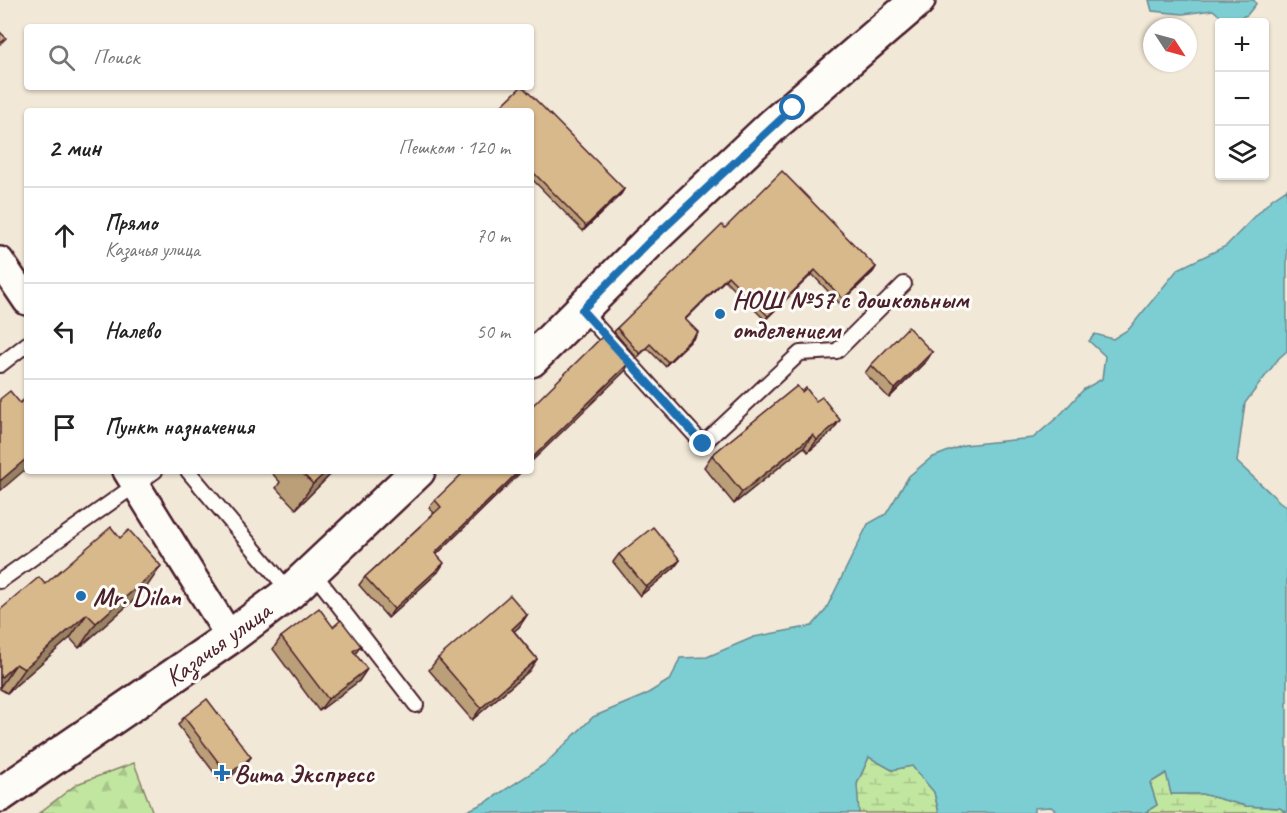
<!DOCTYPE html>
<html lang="ru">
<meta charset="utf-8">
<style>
body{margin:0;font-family:Caveat,sans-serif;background:#f2f2f2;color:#222}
.controls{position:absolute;right:18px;top:18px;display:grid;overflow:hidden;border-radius:6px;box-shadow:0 2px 4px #0004}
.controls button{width:54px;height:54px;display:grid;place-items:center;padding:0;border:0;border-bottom:2px solid #e0e0e0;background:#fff;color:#222;font:30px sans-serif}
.compass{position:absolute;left:1143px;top:18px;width:54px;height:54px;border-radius:50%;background:#fff;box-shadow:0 2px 4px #0004;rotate:126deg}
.stop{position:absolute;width:18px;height:18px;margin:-14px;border:4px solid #1f6fb2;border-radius:50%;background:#fff}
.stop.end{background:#1f6fb2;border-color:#fff;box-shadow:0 2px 6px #0008}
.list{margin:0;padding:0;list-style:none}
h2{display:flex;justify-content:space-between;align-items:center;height:78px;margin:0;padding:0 24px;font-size:26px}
h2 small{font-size:20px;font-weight:400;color:#767676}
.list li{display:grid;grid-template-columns:39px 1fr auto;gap:18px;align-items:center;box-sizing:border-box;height:96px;padding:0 24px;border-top:2px solid #e0e0e0}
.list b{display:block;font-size:22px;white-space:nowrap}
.list p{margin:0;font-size:20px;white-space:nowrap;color:#767676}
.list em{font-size:20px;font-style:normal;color:#767676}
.icon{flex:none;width:33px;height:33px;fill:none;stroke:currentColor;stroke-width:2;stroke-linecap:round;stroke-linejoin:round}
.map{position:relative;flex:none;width:1287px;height:813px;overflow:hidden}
.search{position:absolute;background:#fff;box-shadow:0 2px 4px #0004;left:24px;top:24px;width:510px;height:66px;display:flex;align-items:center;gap:15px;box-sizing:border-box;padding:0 21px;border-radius:6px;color:#767676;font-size:22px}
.panel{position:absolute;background:#fff;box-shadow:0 2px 4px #0004;left:24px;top:108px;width:510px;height:366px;border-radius:6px}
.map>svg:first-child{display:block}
</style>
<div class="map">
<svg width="1287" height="813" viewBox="0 0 1287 813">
<defs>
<pattern id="forest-firs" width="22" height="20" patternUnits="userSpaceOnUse" patternTransform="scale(1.5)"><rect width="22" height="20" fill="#c1e6a0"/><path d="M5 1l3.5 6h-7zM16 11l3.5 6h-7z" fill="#a7c58a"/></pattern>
<pattern id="wetland-marsh" width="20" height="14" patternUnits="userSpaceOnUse" patternTransform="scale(1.5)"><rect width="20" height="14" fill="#c1e6a0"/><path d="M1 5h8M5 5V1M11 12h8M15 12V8" fill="none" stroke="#a7c58a"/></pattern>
</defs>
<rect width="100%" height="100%" fill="#f2e8d7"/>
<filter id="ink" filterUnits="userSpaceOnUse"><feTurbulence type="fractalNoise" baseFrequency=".0167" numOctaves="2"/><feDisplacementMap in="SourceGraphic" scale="12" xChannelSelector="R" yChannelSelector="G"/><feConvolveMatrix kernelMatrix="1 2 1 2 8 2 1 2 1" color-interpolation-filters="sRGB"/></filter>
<g filter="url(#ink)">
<!-- forest -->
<path fill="url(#forest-firs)" stroke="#868266" stroke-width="1.5" d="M134 763 153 813H39L77 784Z"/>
<!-- wetland -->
<g fill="url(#wetland-marsh)" stroke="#868266" stroke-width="1.5">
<path d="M869 757 892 770 912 766 934 792 939 813H858L857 784Z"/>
<path d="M1167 773 1171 794H1202L1246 806 1280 808 1286 813H1144L1157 805 1150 783Z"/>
</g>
<!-- water -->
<g fill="#7cced3" stroke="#688890" stroke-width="1.5">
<path d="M1149 0H1254L1256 4 1247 15 1227 22 1213 10 1183 14 1152 11Z"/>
<path d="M1287 189V351L1279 358 1245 403 1237 462 1281 503 1287 506V813L1280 808 1246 806 1202 794H1171L1166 773 1150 783 1157 805 1144 813H1059L1051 807 1034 808V813H939L934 792 912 766 892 770 869 757 857 784 859 813H463L488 801 545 764 593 717 645 695 671 679 680 658 707 657 754 637 812 626 825 611 868 524 886 514 909 476 931 458 964 445 1033 438 1059 416 1084 389 1102 379 1105 356 1089 341 1095 334 1113 339 1129 329 1178 269 1226 246 1272 199Z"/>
</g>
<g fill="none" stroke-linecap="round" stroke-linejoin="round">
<!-- lane casing -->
<g stroke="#4a1f2b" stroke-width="18">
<g id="lane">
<path d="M582 310 703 444 800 353 837 351 904 284"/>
<path d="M0 365 27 344"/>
<path d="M188 471 290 592"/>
<path d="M312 571 416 705"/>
<path d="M0 581 155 471"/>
</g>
</g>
<!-- street casing -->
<g stroke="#4a1f2b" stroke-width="32">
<g id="street">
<path d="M0 261 27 301"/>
<path d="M127 471 230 637"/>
</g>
</g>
<!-- secondary casing -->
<g stroke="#4a1f2b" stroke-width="38">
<g id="secondary">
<path d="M531 360 649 242 773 125 918 0"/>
<path d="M0 795 230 637 290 592 418 471"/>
</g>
</g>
<!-- lane -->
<use href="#lane" stroke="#fdfcf7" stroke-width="14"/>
<!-- street -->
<use href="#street" stroke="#fdfcf7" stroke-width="27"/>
<!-- secondary -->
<use href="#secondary" stroke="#fdfcf7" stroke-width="33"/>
</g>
<!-- wall -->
<g fill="#ba9f78" stroke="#4a1f2b" stroke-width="1.5">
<path d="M531 111 624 189 621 194 583 231 531 178Z"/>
<path d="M725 228 876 267 873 272 840 304 812 274 765 320 725 280 685 319 695 337 665 366 647 348 637 358 614 332 617 328Z"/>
<path d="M932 352 927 360 889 398 865 373 871 365Z"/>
<path d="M797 386 832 432 808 452 804 447 734 504 704 467 712 455Z"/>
<path d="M270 471H334L296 509 276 488 280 482Z"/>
<path d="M522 471 436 555 438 572 388 618 359 585 365 577 434 513 429 508 435 500Z"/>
<path d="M619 554 680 560 674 568 640 596 613 562Z"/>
<path d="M45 584 144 591 79 648 70 638 7 693 0 689V610Z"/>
<path d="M527 615 519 627 514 631 537 659 529 671 472 720 429 670 438 658Z"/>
<path d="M333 627 361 646 355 654 367 669 359 681 319 711 273 649 281 637Z"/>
<path d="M184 717 251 757 245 765 222 783 178 725Z"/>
</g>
<!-- shaded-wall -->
<g fill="#978262" stroke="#4a1f2b" stroke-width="1.5">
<path d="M624 189 621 194 583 231 586 226Z"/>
<path d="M876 267 873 272 840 304 843 299Z"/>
<path d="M815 270 812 274 765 320 768 316Z"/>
<path d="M728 276 725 280 682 323 685 319Z"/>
<path d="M698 332 695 337 665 366 668 362Z"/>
<path d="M932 352 927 360 889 398 895 389Z"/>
<path d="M630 362 625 371 531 462V459Z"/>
<path d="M840 420 832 432 808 452 817 440Z"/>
<path d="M813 435 804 447 734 504 742 492Z"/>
<path d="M27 458V468L0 491V481Z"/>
<path d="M327 471H334L296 509 313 484Z"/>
<path d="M519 471H522L429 562 435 553Z"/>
<path d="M680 560 674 568 640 596 646 587Z"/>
<path d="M444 563 438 572 388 618 394 609Z"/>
<path d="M161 566 144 591 79 648 96 623Z"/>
<path d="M87 614 70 638 7 693 24 669Z"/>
<path d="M527 615 519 627 503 641 512 629Z"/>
<path d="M537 659 529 671 472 720 481 708Z"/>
<path d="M16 664 0 687V678Z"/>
<path d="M367 669 359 681 319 711 328 699Z"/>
<path d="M251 757 245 765 222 783 228 775Z"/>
</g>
<!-- building -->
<g fill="#d8b98c" stroke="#4a1f2b" stroke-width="1.5">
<path d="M0 32 6 38 0 44Z"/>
<path d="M521 87H523L624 189 586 226 531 170V111H496Z"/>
<path d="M782 171 876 267 843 299 815 270 768 316 728 276 685 319 698 332 668 362 650 344 640 354 617 328 722 225 725 228Z"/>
<path d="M908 327 932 352 895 389 871 365Z"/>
<path d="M603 336 605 339 607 337 630 362 531 459V407Z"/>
<path d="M797 386 802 392 806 388 816 401 822 397 840 420 817 440 813 435 742 492 712 455Z"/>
<path d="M10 391 20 403 27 397V458L0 481V399Z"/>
<path d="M300 471H327L313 484Z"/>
<path d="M465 471H519L435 553 444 563 394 609 365 577 441 507 435 500Z"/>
<path d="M111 527 120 538 129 530 161 566 96 623 87 614 24 669 16 664 0 678V610L39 577 45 584Z"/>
<path d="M653 527 680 560 646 587 619 554Z"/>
<path d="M510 595 527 615 512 629 537 659 481 708 438 658Z"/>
<path d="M319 608 333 627 341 620 361 646 353 651 367 669 328 699 281 637Z"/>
<path d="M207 699 251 757 228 775 184 717Z"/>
</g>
</g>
<g fill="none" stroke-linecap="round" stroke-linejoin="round" filter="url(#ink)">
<!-- route -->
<path stroke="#1f6fb2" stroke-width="8" d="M703 444 582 310 649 242 793 108"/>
</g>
<!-- markers -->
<g fill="#1f6fb2" stroke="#fdfcf7" stroke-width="2">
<circle cx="720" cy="314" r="6"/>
<circle cx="81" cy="596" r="6"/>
<path d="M219 764h6v6h6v6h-6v6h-6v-6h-6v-6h6z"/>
</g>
<g text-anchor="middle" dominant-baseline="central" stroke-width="6" stroke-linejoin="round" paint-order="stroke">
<!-- poi labels -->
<g font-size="26" font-weight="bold" fill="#4a1f2b" stroke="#fdfcf7" text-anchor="start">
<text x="732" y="299">НОШ №57 с дошкольным<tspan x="732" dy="30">отделением</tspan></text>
<text x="93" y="596">Mr. Dilan</text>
<text x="234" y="773">Вита Экспресс</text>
</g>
<!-- street labels -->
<g font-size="26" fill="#4a1f2b" stroke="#fdfcf7">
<text transform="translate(218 644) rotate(-36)">Казачья улица</text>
</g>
</g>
</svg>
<div class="controls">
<button>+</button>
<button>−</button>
<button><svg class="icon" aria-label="layers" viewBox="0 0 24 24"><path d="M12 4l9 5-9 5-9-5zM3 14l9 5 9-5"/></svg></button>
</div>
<svg class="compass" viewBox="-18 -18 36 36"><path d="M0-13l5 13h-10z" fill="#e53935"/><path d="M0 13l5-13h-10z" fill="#767676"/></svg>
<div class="stop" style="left:793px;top:108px"></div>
<div class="stop end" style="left:703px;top:444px"></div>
<div class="search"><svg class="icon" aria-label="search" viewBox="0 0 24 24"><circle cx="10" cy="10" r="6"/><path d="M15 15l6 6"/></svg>Поиск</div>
<section class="panel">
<h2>2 мин<small>Пешком · 120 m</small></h2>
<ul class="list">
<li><svg class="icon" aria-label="ahead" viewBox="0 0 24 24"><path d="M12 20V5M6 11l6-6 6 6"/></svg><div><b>Прямо</b><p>Казачья улица</p></div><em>70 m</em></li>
<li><svg class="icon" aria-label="left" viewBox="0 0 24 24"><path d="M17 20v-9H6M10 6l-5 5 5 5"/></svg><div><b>Налево</b></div><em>50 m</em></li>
<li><svg class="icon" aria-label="arrive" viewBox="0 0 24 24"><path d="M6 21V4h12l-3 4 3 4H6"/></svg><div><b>Пункт назначения</b></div></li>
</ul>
</section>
</div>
